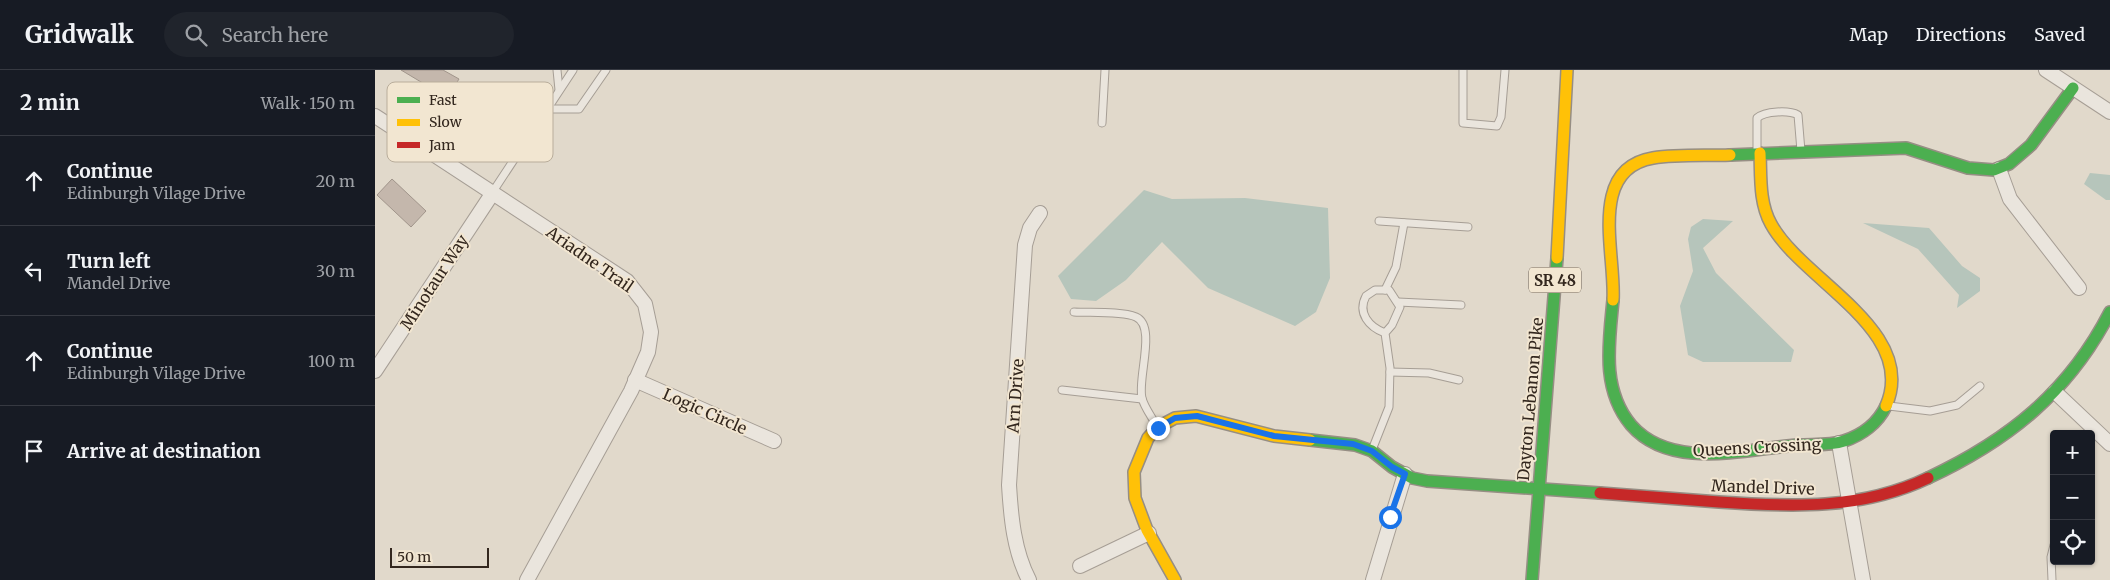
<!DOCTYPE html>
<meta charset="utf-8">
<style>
body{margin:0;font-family:Merriweather,serif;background:#20242c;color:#f1f3f6}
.controls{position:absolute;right:15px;bottom:15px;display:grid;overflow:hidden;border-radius:5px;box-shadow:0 1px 4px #0004}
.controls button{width:45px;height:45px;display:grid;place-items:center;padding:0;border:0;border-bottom:1px solid #363941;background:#171b24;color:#f1f3f6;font:25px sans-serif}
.scale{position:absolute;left:15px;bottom:12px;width:99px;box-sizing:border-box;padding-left:5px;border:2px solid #33271e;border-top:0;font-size:14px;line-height:18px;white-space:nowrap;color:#33271e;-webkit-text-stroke:4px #f2e6d1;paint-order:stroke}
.stop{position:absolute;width:15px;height:15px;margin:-11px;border:4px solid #1a73e8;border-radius:50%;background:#fff}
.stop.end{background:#1a73e8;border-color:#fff;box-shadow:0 1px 5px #0008}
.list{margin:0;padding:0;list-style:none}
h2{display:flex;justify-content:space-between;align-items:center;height:65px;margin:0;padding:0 20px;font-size:21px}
h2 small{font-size:16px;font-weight:400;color:#9ea1a6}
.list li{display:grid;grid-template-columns:32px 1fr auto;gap:15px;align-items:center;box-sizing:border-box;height:90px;padding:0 20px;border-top:1px solid #363941}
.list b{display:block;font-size:19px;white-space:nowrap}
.list p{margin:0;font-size:16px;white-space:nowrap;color:#9ea1a6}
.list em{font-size:16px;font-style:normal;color:#9ea1a6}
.icon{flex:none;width:28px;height:28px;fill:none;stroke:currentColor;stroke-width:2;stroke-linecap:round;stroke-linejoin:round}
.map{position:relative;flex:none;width:1735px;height:510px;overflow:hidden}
header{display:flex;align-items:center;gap:30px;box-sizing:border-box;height:70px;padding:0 25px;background:#171b24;border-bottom:1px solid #363941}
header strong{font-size:24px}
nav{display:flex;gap:28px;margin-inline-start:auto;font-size:18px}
.search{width:350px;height:45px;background:#20242c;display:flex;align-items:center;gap:12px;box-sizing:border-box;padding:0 18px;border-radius:28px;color:#9ea1a6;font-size:19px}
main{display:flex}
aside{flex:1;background:#171b24}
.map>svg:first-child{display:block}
</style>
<header>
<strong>Gridwalk</strong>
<div class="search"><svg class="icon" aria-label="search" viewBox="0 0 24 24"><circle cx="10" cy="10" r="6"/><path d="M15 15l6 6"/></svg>Search here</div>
<nav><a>Map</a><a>Directions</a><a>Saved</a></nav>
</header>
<main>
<aside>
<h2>2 min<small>Walk · 150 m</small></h2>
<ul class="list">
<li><svg class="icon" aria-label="ahead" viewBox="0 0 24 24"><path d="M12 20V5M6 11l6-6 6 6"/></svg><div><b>Continue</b><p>Edinburgh Vilage Drive</p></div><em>20 m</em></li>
<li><svg class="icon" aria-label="left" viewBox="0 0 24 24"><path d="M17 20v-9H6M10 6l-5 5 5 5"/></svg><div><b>Turn left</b><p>Mandel Drive</p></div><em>30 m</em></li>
<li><svg class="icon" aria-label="ahead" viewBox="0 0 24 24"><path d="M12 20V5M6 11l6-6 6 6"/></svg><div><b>Continue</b><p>Edinburgh Vilage Drive</p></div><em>100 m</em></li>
<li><svg class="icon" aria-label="arrive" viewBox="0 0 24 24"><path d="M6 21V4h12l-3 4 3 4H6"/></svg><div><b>Arrive at destination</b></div></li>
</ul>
</aside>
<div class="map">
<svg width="1735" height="510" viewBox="0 0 1735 510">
<rect width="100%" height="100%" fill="#e1d9cb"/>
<!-- water -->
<g fill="#b6c5bb">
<path d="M1715 103 1735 105V130H1731L1709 114Z"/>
<path d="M769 120 797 129 870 128 953 138 955 208 941 242 920 256 833 218 787 172 751 210 721 231 696 229 683 206Z"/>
<path d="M1328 149 1358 151 1328 178 1341 203 1419 280 1416 292H1328L1313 285 1305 236 1318 201 1313 169 1316 157Z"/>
<path d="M1488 153 1554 158 1587 196 1605 208V221L1582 238 1584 225 1543 179Z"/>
</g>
<!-- building -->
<g fill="#c4b7ac" stroke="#a1958b">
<path d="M26 0H68L84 9 67 36 51 26 56 18Z"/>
<path d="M17 109 51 141 36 157 2 125Z"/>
</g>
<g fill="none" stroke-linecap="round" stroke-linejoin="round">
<!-- lane casing -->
<g stroke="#a69e95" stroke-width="9">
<g id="lane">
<path d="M182 0 184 20"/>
<path d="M1088 0V53L1122 56 1126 47 1130 0"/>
<path d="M171 39H204L231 0"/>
<path d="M727 53 730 0"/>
<path d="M1382 83V48C1390 41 1414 40 1423 45L1426 81"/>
<path d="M117 123 198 0"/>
<path d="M1004 151 1093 157"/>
<path d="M1010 220 1021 197 1029 153"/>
<path d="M1023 232 1086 235"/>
<path d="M699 242C715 243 746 241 761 247 782 256 762 309 767 328 769 337 777 347 781 355"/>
<path d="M1015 302 1054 303 1084 310"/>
<path d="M687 320 767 329"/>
<path d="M1514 336 1555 341 1582 335 1605 316"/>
<path d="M997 380 1014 337 1015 298 1010 263C994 257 982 243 991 226L1000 220H1014L1025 237 1017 255 1010 263"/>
<path d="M1677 510 1676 487 1679 475"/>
</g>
</g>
<!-- street casing -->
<g stroke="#a69e95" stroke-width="16">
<g id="street">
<path d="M1671 0 1735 42"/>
<path d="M0 46 252 211 270 234 276 262 273 282 256 321 152 510"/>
<path d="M1624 99 1635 129 1704 218"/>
<path d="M0 301 117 124"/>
<path d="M260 310 399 371"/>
<path d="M1680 322 1735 374"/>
<path d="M1464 373 1488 510"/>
<path d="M705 496 774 463"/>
<path d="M654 510C639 481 636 448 634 415L650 175 655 158 665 143"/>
<path d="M998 510 1030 404"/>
</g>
</g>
<!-- fast casing -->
<g stroke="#968e84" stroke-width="14">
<g id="fast">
<path d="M1355 85 1531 78 1593 98 1619 100 1634 94 1656 75 1698 18"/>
<path d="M1238 230C1234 273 1226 319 1256 355 1296 401 1371 379 1423 375 1438 374 1454 376 1469 371 1487 365 1503 353 1511 336"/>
<path d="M935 370 980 375 997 381 1017 397 1037 408 1052 411 1225 423"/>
<path d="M1553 408C1634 370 1694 322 1735 242"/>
<path d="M1157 510 1182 188"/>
</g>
</g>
<!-- slow casing -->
<g stroke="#968e84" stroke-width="14">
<g id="slow">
<path d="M1385 83C1386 106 1384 133 1396 154 1427 211 1544 260 1511 336"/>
<path d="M1182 188 1192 0"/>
<path d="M1238 230C1241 184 1212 99 1278 88 1303 84 1330 86 1355 85"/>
<path d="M800 510 772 460 760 428 759 402 773 368 783 357 800 348 821 346 899 366 935 370"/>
</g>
</g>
<!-- jam casing -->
<g stroke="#968e84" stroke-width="14">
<path id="jam" d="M1225 423C1265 426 1304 429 1344 432 1416 437 1486 440 1553 408"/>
</g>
<!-- lane -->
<use href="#lane" stroke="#eae5dd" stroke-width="7"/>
<!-- street -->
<use href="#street" stroke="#eae5dd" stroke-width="14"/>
<!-- fast -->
<use href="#fast" stroke="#4caf50" stroke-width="11"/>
<!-- slow -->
<use href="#slow" stroke="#ffc107" stroke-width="11"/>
<!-- jam -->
<use href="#jam" stroke="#c62828" stroke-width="11"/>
</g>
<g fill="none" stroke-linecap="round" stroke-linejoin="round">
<!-- route -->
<path stroke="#1a73e8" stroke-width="6" d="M783 358 800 348 822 346 899 366 978 374 997 381 1017 397 1030 404 1015 447"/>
</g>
<g text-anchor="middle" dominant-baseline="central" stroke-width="4" stroke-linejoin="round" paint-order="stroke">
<!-- shield labels -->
<rect fill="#f2e6d1" stroke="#6c6054" stroke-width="1" x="1154" y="197.5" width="52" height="25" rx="4"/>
<g font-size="15" font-weight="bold" fill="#33271e">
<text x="1180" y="210">SR 48</text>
</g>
<!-- street labels -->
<g font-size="16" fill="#33271e" stroke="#f2e6d1">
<text transform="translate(215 189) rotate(35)">Ariadne Trail</text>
<text transform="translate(59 212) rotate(-57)">Minotaur Way</text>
<text transform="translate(640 326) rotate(-86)">Arn Drive</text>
<text transform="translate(1155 329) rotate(-85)">Dayton Lebanon Pike</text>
<text transform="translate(330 341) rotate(24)">Logic Circle</text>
<text transform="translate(1382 377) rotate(-3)">Queens Crossing</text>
<text transform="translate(1388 417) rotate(2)">Mandel Drive</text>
</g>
</g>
<!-- legend -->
<rect x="12" y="12" width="166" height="80" rx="8" fill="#f2e6d1" stroke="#b9ad9b" stroke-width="1"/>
<rect x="22" y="27" width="23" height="6" fill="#4caf50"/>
<rect x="22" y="49" width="23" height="7" fill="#ffc107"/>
<rect x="22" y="72" width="23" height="6" fill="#c62828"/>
<g font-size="14" fill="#33271e">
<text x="54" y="35">Fast</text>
<text x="54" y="57">Slow</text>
<text x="54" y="80">Jam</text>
</g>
</svg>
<div class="controls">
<button>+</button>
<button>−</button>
<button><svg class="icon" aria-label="locate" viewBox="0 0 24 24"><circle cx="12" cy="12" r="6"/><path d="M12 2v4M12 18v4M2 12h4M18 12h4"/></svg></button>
</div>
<div class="scale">50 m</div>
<div class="stop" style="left:1015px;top:447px"></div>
<div class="stop end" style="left:783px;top:358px"></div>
</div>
</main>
